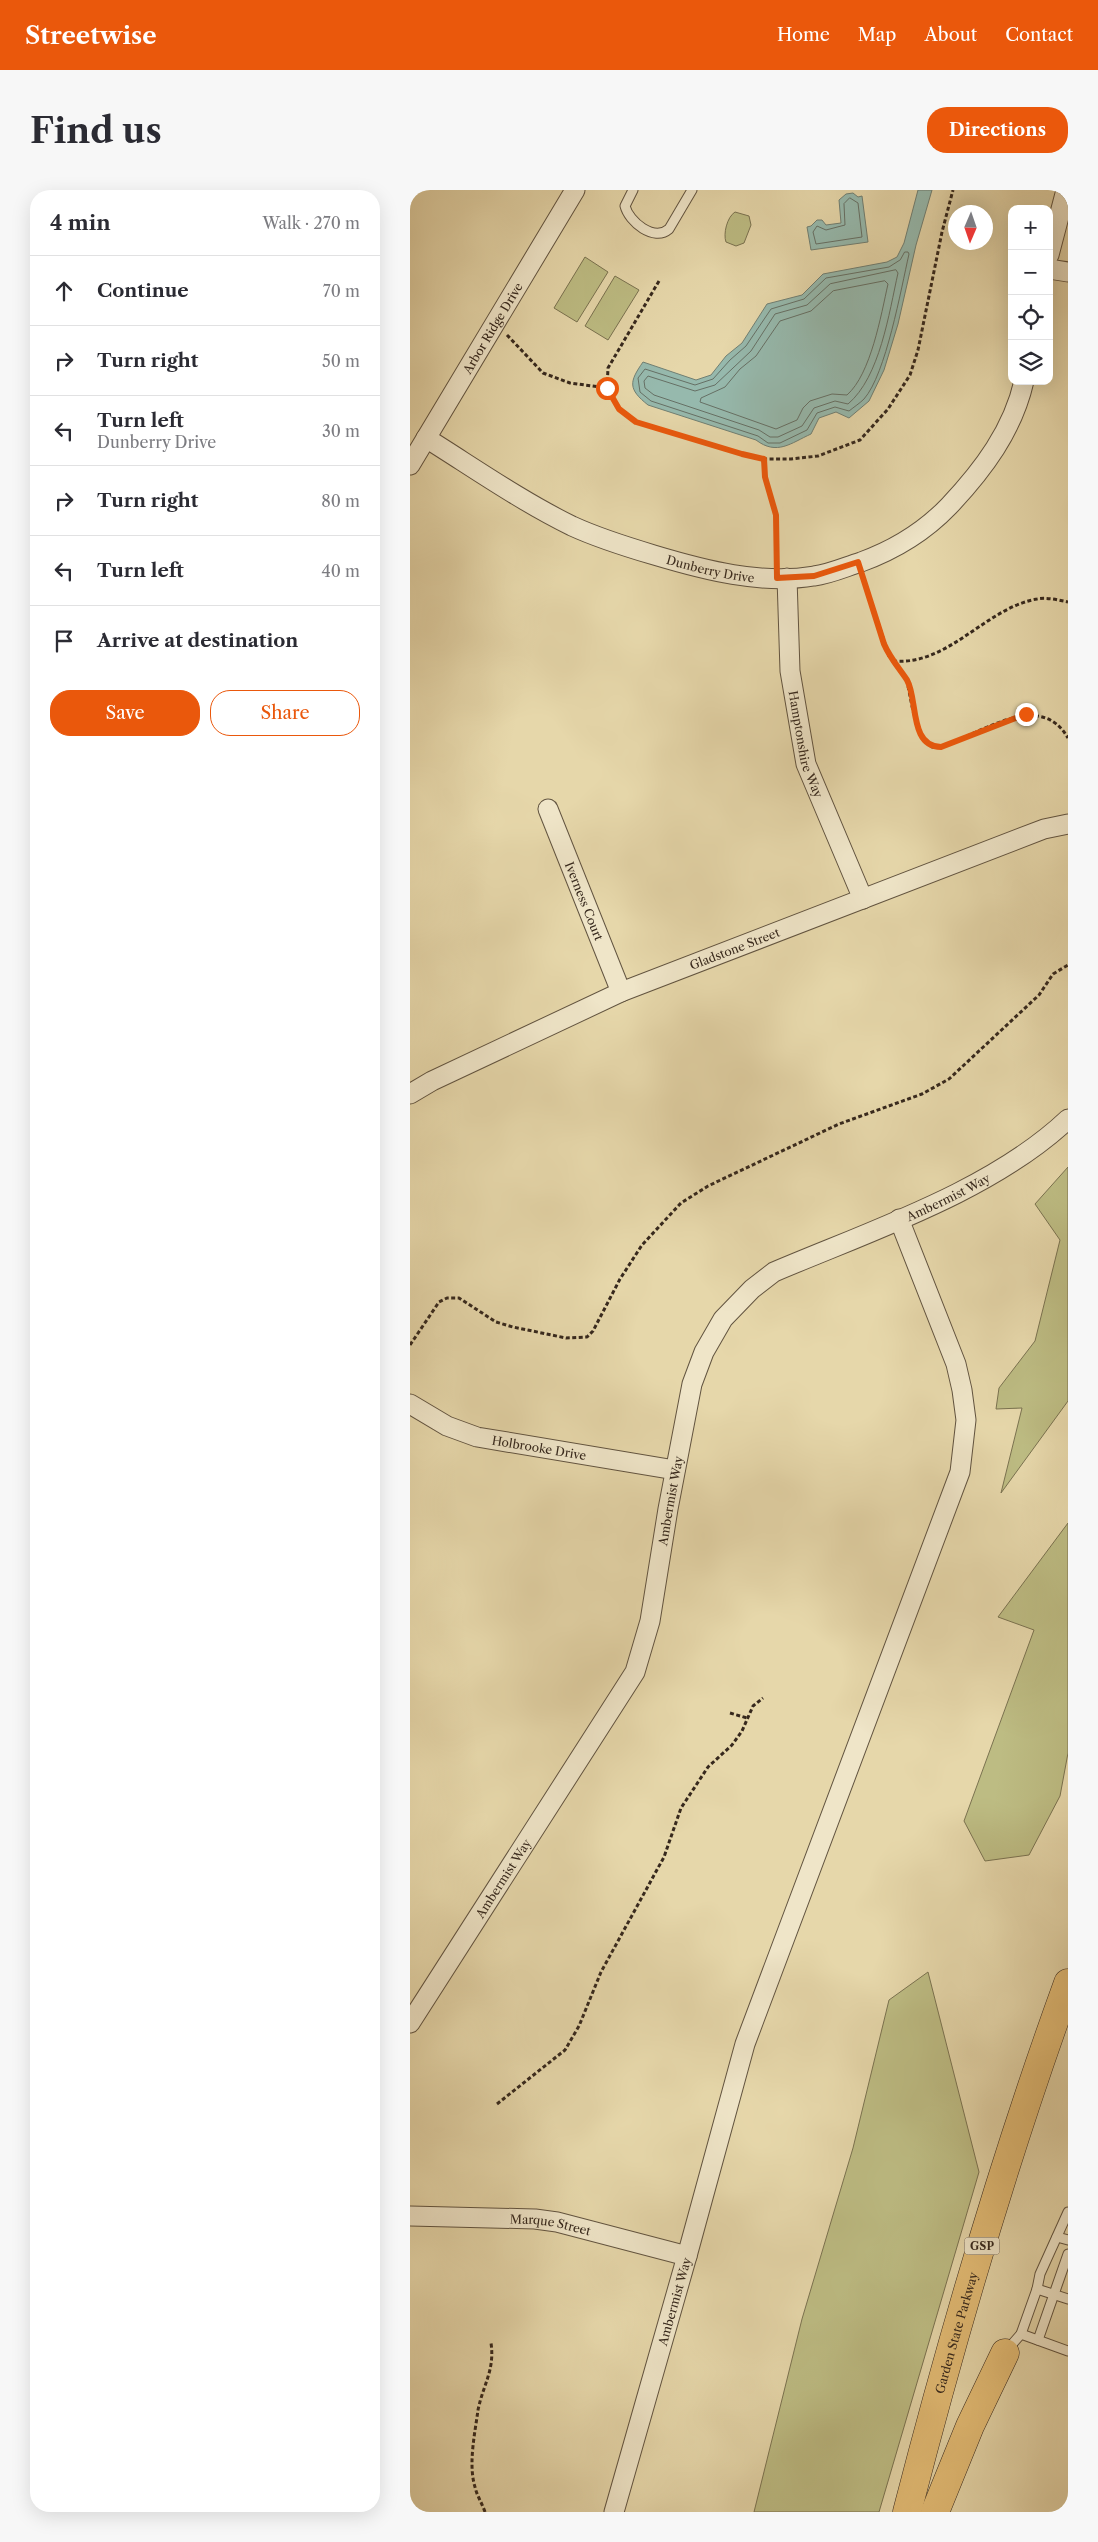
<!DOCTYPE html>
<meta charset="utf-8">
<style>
body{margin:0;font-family:"Libre Caslon Text",serif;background:#f7f7f7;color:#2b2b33}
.controls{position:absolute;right:15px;top:15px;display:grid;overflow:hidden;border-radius:10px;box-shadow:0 5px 20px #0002}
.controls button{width:45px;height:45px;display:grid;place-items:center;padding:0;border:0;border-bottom:1px solid #e1e1e2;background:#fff;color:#2b2b33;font:25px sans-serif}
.compass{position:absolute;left:538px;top:15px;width:45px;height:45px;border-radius:50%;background:#fff;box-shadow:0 5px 20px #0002;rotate:182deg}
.stop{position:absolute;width:15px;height:15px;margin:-11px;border:4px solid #ea580c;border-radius:50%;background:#fff}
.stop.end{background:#ea580c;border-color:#fff;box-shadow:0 1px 5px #0008}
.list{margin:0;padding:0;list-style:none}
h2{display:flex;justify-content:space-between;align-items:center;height:65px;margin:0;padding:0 20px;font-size:21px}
h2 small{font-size:16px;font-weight:400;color:#7c7c81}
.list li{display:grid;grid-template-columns:32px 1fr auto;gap:15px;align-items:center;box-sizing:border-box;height:70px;padding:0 20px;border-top:1px solid #e1e1e2}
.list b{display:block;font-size:19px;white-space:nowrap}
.list p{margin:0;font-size:16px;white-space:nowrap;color:#7c7c81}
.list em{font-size:16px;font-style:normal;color:#7c7c81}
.actions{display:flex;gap:10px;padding:15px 20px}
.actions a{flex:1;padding:11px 0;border:1px solid #ea580c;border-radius:20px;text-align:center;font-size:18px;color:#ea580c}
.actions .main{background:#ea580c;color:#fff}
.icon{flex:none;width:28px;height:28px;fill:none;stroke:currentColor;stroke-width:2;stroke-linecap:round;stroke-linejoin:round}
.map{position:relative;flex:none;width:658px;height:2322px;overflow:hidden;border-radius:20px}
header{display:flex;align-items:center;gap:30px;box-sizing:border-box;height:70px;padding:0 25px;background:#ea580c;color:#fff}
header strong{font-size:24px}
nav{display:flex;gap:28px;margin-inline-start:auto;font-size:18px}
.intro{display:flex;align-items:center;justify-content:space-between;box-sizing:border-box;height:120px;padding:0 30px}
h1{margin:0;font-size:35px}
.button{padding:12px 22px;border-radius:20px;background:#ea580c;color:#fff;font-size:18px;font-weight:700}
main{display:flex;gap:30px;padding:0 30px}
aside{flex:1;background:#fff;border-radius:20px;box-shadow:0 5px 20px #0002}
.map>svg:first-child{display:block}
</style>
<header>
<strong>Streetwise</strong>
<nav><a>Home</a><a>Map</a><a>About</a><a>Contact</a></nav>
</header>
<div class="intro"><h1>Find us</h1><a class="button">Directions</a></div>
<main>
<aside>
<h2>4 min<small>Walk · 270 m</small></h2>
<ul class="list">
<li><svg class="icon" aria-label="ahead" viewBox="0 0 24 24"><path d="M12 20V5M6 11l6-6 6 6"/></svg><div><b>Continue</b></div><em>70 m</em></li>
<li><svg class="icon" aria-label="right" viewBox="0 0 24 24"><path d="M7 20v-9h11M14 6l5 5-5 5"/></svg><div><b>Turn right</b></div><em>50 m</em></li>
<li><svg class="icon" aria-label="left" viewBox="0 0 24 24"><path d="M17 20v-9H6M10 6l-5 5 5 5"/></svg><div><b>Turn left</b><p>Dunberry Drive</p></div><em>30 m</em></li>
<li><svg class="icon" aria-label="right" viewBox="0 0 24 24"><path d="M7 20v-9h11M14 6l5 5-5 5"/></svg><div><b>Turn right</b></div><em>80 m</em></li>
<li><svg class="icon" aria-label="left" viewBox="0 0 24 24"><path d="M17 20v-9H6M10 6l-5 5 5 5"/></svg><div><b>Turn left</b></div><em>40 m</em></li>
<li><svg class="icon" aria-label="arrive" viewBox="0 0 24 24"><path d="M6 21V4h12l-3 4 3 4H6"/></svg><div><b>Arrive at destination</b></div></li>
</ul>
<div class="actions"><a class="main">Save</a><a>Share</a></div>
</aside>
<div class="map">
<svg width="658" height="2322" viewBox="0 0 658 2322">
<rect width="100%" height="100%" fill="#e6d7aa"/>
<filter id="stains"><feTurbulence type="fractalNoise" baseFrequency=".004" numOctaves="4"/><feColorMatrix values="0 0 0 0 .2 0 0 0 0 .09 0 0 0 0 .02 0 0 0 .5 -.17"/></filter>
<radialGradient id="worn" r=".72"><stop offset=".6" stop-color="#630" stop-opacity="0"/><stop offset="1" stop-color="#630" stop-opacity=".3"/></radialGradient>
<!-- green -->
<g fill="#bdbc83" stroke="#7a7250">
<path d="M325 22 339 26 341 35 334 53 326 56 316 52C313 44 317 27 325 22Z"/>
<path d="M175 67 198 82 167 132 144 118Z"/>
<path d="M205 86 229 100 198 150 175 136Z"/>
<path d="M658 977V1211L591 1303 612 1218 586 1219 589 1198 625 1151 650 1050 625 1014Z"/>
<path d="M658 1333V1563L650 1606 619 1665 575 1671 554 1631 624 1440 588 1427Z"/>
<path d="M518 1782 569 1982 469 2322H344L392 2129 443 1958 479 1810Z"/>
</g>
<!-- water -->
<g fill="#96b9ad" stroke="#707f73">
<path d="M508 0H522L506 55 488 134 474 180 459 211 439 228 426 222 409 228 401 244C381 253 367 266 346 250L238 215C218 199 219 192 233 172L286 190 301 185 316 166 332 153 357 114 392 105 413 84 477 72 487 67 494 53Z"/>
<path d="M443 3 448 7 452 6 458 52 401 60 397 37 401 36 407 30H412L416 35 431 33 429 10 436 4Z"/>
</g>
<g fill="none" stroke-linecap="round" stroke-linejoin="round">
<!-- shore -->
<g stroke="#667065" stroke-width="1">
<path d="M440 8 448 13 452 47 406 54 403 42 407 36 416 40 435 35 434 14Z"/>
<path d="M495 62H498L499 64C491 99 476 184 454 209 450 213 444 217 439 221L425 217 407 223 397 240 370 253H358L348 246 241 211 230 202 228 188 235 179 285 195 303 189 320 170 336 156 361 119 394 109 416 88 479 77 490 70Z"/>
<path d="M486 80 488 83C479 123 470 187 438 214L425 211 404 218 392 236 368 247H360L349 240 244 205 235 198 234 191 238 186 285 201 305 195 341 161 365 124 397 115 420 94Z"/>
<path d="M475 91 478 94C471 125 461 184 437 205L422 204 400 211 393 218 387 230 366 239 290 212 291 208 315 197 330 179 346 166 370 131 401 121 423 101Z"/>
</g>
<!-- service casing -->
<g stroke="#625440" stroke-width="11">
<g id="service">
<path d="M223 0 215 16C219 32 244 52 259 39L282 0"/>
<path d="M647 2047 658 2050"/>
<path d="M627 2099 658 2109"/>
<path d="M611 2144 658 2161"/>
<path d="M628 2150 658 2064"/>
<path d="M597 2160 611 2144 627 2099 630 2084 658 2022"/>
</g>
</g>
<!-- minor casing -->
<g stroke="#625440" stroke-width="21">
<g id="minor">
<path d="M639 65 656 0"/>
<path d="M639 79 658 82"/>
<path id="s1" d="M16 248C64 278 111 311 162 336 188 348 217 357 244 365 294 380 351 395 404 386 420 384 435 377 451 372 484 360 515 341 539 316 573 280 603 240 614 191"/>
<path id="s2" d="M0 275 165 0"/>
<path id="s3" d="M377 388 380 481 396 574 453 709"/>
<path id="s4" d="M138 619 211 802"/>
<path id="s5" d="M0 904 22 891 211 802 634 639 658 634"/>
<path id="s6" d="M0 1214 37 1236 67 1247 265 1280"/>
<path id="s7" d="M0 1833 225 1482 240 1431 258 1319 282 1194 294 1162 313 1129 342 1099 364 1082C460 1041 582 1001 658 929"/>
<path id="s8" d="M0 2026 125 2029 147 2032 277 2066"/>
<path id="s9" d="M204 2322 277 2066 335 1854 550 1282 556 1230 552 1200 546 1174 489 1029"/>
</g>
</g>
<!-- motorway casing -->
<g stroke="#36281d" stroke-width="29">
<g id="motorway">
<path id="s10" d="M497 2322C543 2144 595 1966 658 1793"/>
<path d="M525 2322 560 2236 595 2163"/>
</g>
</g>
<!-- path -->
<g stroke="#36281d" stroke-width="3" stroke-dasharray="4 2.5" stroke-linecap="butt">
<path d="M249 91 198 178 197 199 209 219 226 232 331 264 353 269H381L408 266 450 250 478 219 500 185 508 160 532 42 543 0"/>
<path d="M97 145 133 183 160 193 197 198"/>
<path d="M353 269 355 287 366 325V372"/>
<path d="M454 389 479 466 497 491 503 521 512 546 522 557H531C570 544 630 499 658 548"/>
<path d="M483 471C539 476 575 418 627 409 637 407 648 410 658 412"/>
<path d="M0 1155 29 1112 37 1108H49L86 1132 103 1137 156 1148 177 1147 183 1141 210 1089 232 1055 271 1013 298 996 429 934 512 904 539 889 629 805 643 784 658 775"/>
<path d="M320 1523 337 1528"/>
<path d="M87 1914 155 1860 169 1836 191 1782 254 1667 271 1618 298 1577 322 1555 332 1541 343 1516 353 1508"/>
<path d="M75 2322C72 2313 67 2306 65 2297 58 2274 65 2243 68 2220 73 2195 85 2180 81 2153"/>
</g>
<!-- service -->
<use href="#service" stroke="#efe5c8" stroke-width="9"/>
<!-- minor -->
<use href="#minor" stroke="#efe5c8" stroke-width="19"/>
<!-- motorway -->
<use href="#motorway" stroke="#e3bc75" stroke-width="28"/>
</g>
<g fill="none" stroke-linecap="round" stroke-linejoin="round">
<!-- route -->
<path stroke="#ea580c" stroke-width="6" d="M197 198 209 219 226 232 332 264 354 269 355 287 366 325 367 388 404 386 448 372 474 454C480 468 489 478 497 490 508 509 499 557 531 557L616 524"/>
</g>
<g text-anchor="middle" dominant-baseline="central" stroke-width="4.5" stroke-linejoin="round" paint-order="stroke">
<!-- shield labels -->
<rect fill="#efe5c8" stroke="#6e6150" stroke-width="1" x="554.5" y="2047.5" width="35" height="17" rx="4"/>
<g font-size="11" font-weight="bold" fill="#36281d">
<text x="572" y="2056">GSP</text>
</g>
<!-- street labels -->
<g font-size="12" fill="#36281d" stroke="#efe5c8">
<text stroke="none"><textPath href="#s2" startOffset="160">Arbor Ridge Drive</textPath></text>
<text stroke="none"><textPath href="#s1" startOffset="316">Dunberry Drive</textPath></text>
<text stroke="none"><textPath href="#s3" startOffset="168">Hamptonshire Way</textPath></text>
<text stroke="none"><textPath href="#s4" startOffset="99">Iverness Court</textPath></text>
<text stroke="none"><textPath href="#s5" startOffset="356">Gladstone Street</textPath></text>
<text stroke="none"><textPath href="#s7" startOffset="1042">Ambermist Way</textPath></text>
<text stroke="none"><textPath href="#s6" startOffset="138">Holbrooke Drive</textPath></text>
<text stroke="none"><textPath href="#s7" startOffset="592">Ambermist Way</textPath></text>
<text stroke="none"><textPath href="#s7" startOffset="172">Ambermist Way</textPath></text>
<text stroke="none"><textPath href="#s8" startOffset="141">Marque Street</textPath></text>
<text stroke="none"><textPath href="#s9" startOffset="219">Ambermist Way</textPath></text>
<text stroke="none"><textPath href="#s10" startOffset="186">Garden State Parkway</textPath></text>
</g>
</g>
<rect width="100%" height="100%" filter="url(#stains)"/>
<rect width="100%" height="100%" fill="url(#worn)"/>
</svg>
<div class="controls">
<button>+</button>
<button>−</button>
<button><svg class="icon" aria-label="locate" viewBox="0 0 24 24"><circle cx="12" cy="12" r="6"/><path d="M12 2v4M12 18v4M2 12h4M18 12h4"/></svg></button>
<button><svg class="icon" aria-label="layers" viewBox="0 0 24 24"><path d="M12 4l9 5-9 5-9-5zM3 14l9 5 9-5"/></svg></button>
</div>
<svg class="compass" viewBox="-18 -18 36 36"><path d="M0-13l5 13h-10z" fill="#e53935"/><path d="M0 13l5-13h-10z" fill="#7c7c81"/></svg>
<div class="stop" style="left:197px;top:198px"></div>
<div class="stop end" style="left:616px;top:524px"></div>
</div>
</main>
